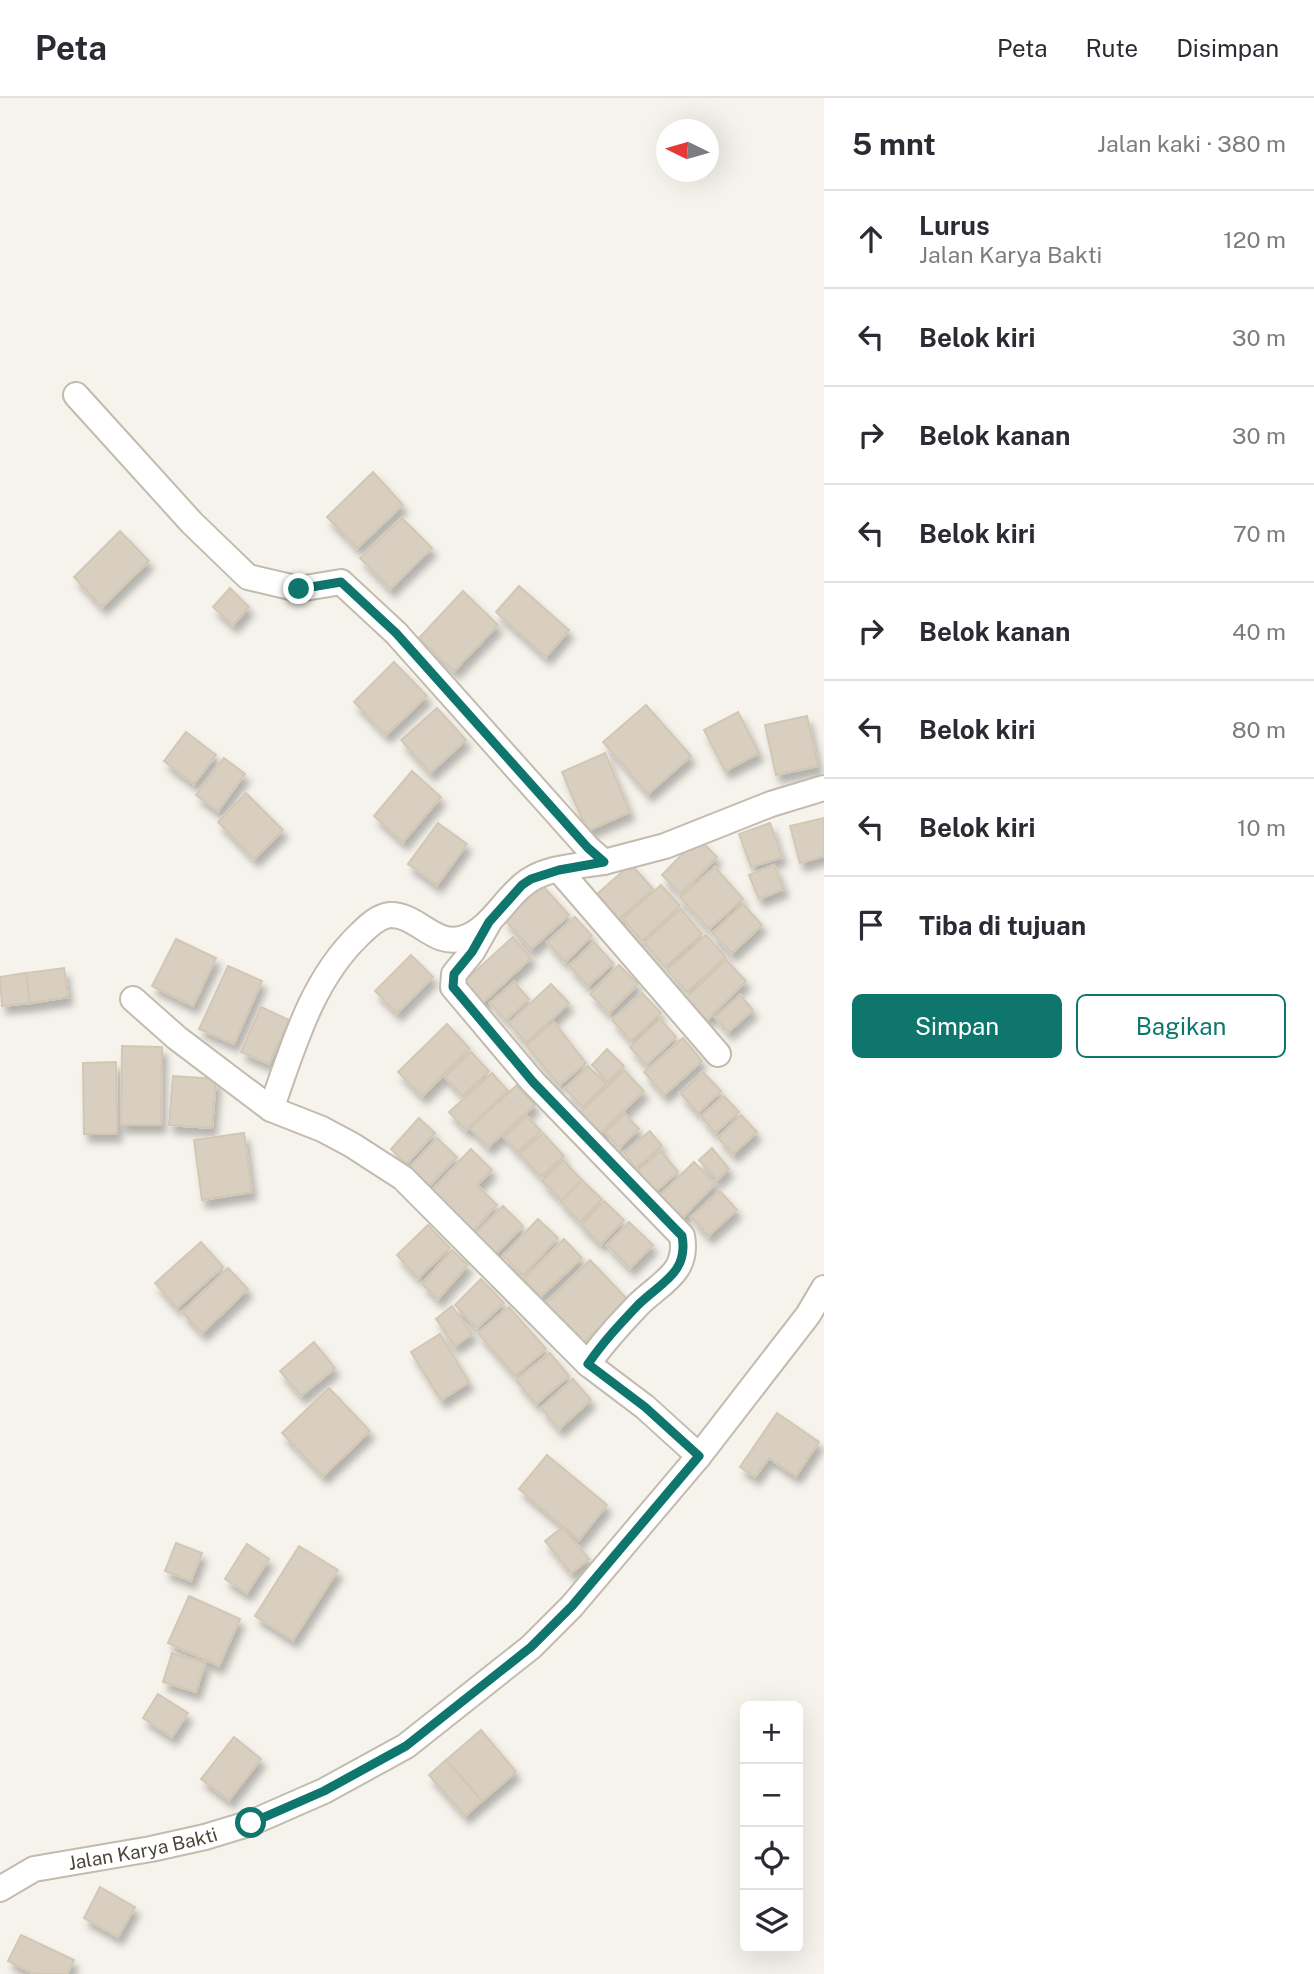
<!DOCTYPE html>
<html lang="id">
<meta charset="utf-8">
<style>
body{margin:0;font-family:"Public Sans",sans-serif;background:#f7f7f7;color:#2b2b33}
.controls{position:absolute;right:21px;bottom:21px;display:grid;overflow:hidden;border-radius:10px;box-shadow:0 7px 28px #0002}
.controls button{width:63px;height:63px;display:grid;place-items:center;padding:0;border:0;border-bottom:2px solid #e1e1e2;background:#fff;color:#2b2b33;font:35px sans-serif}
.compass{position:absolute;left:656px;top:21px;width:63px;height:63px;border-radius:50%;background:#fff;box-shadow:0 7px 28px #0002;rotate:275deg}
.stop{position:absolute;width:21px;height:21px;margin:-16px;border:5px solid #0f766e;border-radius:50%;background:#fff}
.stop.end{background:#0f766e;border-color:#fff;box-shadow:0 2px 7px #0008}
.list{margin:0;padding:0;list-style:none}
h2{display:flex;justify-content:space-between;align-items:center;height:91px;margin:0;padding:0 28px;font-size:30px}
h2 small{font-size:23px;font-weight:400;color:#7c7c81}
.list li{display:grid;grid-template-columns:46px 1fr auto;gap:21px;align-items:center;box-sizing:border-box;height:98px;padding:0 28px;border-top:2px solid #e1e1e2}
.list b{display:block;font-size:26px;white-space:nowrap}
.list p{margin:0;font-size:23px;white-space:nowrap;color:#7c7c81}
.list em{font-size:23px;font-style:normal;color:#7c7c81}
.actions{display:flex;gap:14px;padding:21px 28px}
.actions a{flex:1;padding:16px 0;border:2px solid #0f766e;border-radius:10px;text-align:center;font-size:24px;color:#0f766e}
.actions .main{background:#0f766e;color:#fff}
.icon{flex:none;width:38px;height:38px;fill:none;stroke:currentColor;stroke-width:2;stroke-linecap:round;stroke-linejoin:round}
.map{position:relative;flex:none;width:824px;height:1876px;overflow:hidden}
header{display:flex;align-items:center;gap:42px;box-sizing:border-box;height:98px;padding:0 35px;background:#fff;border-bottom:2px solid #e1e1e2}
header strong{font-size:33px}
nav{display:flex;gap:38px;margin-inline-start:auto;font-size:24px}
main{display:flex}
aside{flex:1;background:#fff}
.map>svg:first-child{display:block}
</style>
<header>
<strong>Peta</strong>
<nav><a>Peta</a><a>Rute</a><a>Disimpan</a></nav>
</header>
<main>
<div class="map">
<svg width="824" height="1876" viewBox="0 0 824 1876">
<defs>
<filter id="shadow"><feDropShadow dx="4.5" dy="8" stdDeviation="3.5" flood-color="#0004"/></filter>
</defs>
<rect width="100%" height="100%" fill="#f6f3ec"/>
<!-- building -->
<g fill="#d8cfc1" stroke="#d3c7b4" stroke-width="2" filter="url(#shadow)">
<path d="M373 374 403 407 357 450 327 419Z"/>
<path d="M402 420 432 450 390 491 360 460Z"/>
<path d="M120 433 149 463 102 509 74 479Z"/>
<path d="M519 488 569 532 546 559 496 514Z"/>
<path d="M230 490 249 509 233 527 213 509Z"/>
<path d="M463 493 498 527 454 573 419 540Z"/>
<path d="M394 564 427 598 386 637 354 604Z"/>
<path d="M646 607 691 658 648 696 603 644Z"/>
<path d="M437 610 466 642 430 675 401 642Z"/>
<path d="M738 614 759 655 725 673 704 632Z"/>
<path d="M807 618 818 668 776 677 765 627Z"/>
<path d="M186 634 216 657 194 686 164 663Z"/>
<path d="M605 655 630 714 587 733 562 674Z"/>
<path d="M224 660 245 676 218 713 196 697Z"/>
<path d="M412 673 441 699 403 744 374 718Z"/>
<path d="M246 695 283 732 254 761 218 724Z"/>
<path d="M824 720V758L800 765 790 728Z"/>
<path d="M438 725 467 746 437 787 408 766Z"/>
<path d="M770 725 782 759 751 769 739 736Z"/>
<path d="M698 740 717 759 681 796 662 777Z"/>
<path d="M631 766 653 791 619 821 597 796Z"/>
<path d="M774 767 784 791 759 801 749 777Z"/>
<path d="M715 769 743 801 709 831 680 799Z"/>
<path d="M542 787 569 817 531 851 504 821Z"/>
<path d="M661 787 680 808 642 843 623 821Z"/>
<path d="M743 806 762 827 732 855 712 835Z"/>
<path d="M681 811 702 836 665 869 644 844Z"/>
<path d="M575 819 592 838 565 864 547 844Z"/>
<path d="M706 837 726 859 687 894 667 872Z"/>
<path d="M513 839 531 860 478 909 459 888Z"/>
<path d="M176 841 216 860 193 908 152 888Z"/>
<path d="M594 844 613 865 588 888 569 868Z"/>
<path d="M411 857 433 879 397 915 375 893Z"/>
<path d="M726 862 746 883 707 922 686 900Z"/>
<path d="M619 867 638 886 609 915 590 896Z"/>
<path d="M228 868 262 883 234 946 199 931Z"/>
<path d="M64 870 68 899 30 905 26 875Z"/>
<path d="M26 875 30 905 2 908 0 879Z"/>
<path d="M514 884 529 901 506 922 490 905Z"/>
<path d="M551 886 569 905 526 945 509 925Z"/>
<path d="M642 895 661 915 631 943 612 922Z"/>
<path d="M740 897 753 912 728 934 715 919Z"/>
<path d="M261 909 289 922 269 966 241 954Z"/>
<path d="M660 921 676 939 646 967 630 949Z"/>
<path d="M554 924 586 965 559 987 526 947Z"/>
<path d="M447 926 470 951 422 998 398 974Z"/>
<path d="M683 940 702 963 664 997 644 974Z"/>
<path d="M122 948 162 949 161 1027H121Z"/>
<path d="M607 951 624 968 608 984 592 967Z"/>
<path d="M471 954 489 973 463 998 445 979Z"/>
<path d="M116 964 117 1036H84L83 965Z"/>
<path d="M588 968 606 986 583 1009 565 991Z"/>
<path d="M624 972 644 993 600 1036 580 1015Z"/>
<path d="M703 974 721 993 698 1015 680 995Z"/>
<path d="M492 975 508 993 466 1032 449 1014Z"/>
<path d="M173 978 216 981 212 1030 169 1027Z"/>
<path d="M517 987 535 1007 488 1049 470 1030Z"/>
<path d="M724 998 739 1014 715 1035 701 1018Z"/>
<path d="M625 1016 639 1031 619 1050 605 1034Z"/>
<path d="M741 1017 757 1034 733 1056 718 1040Z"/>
<path d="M527 1018 541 1033 518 1054 504 1039Z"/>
<path d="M419 1020 435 1035 406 1066 391 1051Z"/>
<path d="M650 1033 662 1048 636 1070 624 1055Z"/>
<path d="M244 1035 252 1094 202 1102 194 1042Z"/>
<path d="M543 1035 564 1058 541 1079 520 1056Z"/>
<path d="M437 1040 457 1059 429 1088 410 1069Z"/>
<path d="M712 1050 729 1071 717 1082 699 1062Z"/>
<path d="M471 1051 492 1072 477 1087 497 1107 472 1134 430 1094Z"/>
<path d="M661 1053 678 1074 655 1094 638 1073Z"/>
<path d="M563 1062 582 1082 562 1103 542 1083Z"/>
<path d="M694 1064 715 1086 681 1121 659 1098Z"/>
<path d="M582 1082 602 1101 580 1124 561 1104Z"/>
<path d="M720 1093 737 1112 708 1138 691 1119Z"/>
<path d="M604 1103 624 1122 601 1146 581 1127Z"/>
<path d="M503 1108 523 1128 494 1157 474 1137Z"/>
<path d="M538 1121 558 1140 523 1177 503 1158Z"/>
<path d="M629 1124 653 1147 630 1170 607 1147Z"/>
<path d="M428 1127 450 1150 418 1180 397 1157Z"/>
<path d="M564 1141 582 1160 540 1199 523 1181Z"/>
<path d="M201 1144 223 1169 177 1210 155 1185Z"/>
<path d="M452 1152 468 1167 438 1201 422 1186Z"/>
<path d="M590 1162 628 1202 580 1248 543 1208Z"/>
<path d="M228 1170 248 1191 202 1235 182 1214Z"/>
<path d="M481 1181 504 1205 477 1230 455 1207Z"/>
<path d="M452 1208 472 1236 455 1248 436 1221Z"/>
<path d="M509 1209 546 1251 515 1278 478 1235Z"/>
<path d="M440 1236 469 1284 441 1302 411 1254Z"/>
<path d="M314 1244 335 1270 301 1298 280 1273Z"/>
<path d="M550 1255 569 1278 536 1306 516 1282Z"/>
<path d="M573 1281 591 1302 559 1331 541 1310Z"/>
<path d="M329 1290 370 1333 323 1378 282 1335Z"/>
<path d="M777 1315 819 1344 796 1378 769 1360 755 1379 740 1369Z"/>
<path d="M547 1357 607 1407 579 1442 519 1391Z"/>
<path d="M563 1429 589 1461 571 1475 545 1443Z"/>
<path d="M176 1445 202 1455 191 1483 165 1473Z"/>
<path d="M247 1446 269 1461 247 1495 225 1481Z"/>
<path d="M299 1448 338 1472 293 1542 255 1518Z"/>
<path d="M189 1498 240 1521 219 1568 168 1545Z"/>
<path d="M172 1555 205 1565 196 1594 163 1584Z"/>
<path d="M158 1596 188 1615 172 1639 143 1620Z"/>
<path d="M481 1632 516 1674 482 1703 446 1662Z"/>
<path d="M234 1639 261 1661 229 1702 201 1681Z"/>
<path d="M446 1662 482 1703 465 1718 429 1677Z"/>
<path d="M100 1789 135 1809 118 1839 84 1820Z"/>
<path d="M21 1837 74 1862 67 1876H35L8 1863Z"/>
</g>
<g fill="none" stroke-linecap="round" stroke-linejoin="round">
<!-- minor casing -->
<g stroke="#c2bbae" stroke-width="28">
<g id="minor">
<path d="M76 297 192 425 248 479 299 491 341 484 396 535 588 750 604 764 665 748 771 706 824 690"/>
<path d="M559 772 718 956"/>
<path d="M489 824 472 854 454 876 453 889 533 984 682 1138C689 1175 660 1185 638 1207 620 1226 603 1244 588 1266L645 1309 699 1358"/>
<path d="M133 901 177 940 271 1011C293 950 311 883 359 837 367 829 378 818 390 817 418 816 434 850 464 840 490 831 503 803 523 787 543 769 579 768 604 764"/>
<path d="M271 1011 322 1031 352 1047 403 1080 588 1266"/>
<path id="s1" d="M0 1791 34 1771 151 1751 205 1739 251 1725 324 1693 406 1648 531 1549 572 1508 699 1358 808 1217 824 1190"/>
</g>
</g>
<!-- minor -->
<use href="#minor" stroke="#fff" stroke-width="24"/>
</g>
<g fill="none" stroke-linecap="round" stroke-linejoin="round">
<!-- route -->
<path stroke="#0f766e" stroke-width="9" d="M251 1725 324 1693 406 1648 531 1549 572 1508 699 1358 645 1309 588 1266C603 1244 620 1226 638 1207 660 1185 689 1175 682 1138L533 984 453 889 454 876 472 854 489 824 522 787 531 781 559 772 604 764 588 750 396 535 341 484 299 491"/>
</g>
<g text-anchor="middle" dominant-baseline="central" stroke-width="5" stroke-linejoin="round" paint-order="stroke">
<!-- street labels -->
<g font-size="19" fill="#4b4439" stroke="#fff">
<text stroke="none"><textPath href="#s1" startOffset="150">Jalan Karya Bakti</textPath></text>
</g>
</g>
</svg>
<div class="controls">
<button>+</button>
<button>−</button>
<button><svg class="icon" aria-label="locate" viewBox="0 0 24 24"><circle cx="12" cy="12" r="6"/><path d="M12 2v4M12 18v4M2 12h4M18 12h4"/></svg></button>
<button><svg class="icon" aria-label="layers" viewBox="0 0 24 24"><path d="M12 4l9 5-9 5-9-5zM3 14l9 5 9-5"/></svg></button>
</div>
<svg class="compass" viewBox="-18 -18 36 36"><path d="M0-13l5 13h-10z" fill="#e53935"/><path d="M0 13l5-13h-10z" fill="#7c7c81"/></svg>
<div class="stop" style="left:251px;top:1725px"></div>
<div class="stop end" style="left:299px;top:491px"></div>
</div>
<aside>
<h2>5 mnt<small>Jalan kaki · 380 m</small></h2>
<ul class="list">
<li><svg class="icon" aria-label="ahead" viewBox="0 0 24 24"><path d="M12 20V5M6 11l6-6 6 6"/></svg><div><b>Lurus</b><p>Jalan Karya Bakti</p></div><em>120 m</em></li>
<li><svg class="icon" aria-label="left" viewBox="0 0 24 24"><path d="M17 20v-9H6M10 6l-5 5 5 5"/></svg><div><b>Belok kiri</b></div><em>30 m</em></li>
<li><svg class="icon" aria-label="right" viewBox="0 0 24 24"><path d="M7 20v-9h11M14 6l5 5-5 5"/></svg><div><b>Belok kanan</b></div><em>30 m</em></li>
<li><svg class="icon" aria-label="left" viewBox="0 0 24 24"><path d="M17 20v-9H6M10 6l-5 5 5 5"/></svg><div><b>Belok kiri</b></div><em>70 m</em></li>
<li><svg class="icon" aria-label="right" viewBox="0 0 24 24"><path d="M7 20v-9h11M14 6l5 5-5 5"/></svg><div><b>Belok kanan</b></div><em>40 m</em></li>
<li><svg class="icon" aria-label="left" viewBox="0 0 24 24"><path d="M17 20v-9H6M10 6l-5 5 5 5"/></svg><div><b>Belok kiri</b></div><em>80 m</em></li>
<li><svg class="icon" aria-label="left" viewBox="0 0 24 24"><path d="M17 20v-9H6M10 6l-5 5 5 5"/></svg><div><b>Belok kiri</b></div><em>10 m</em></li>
<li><svg class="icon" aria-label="arrive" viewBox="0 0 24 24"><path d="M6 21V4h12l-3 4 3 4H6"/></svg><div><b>Tiba di tujuan</b></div></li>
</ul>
<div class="actions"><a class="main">Simpan</a><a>Bagikan</a></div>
</aside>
</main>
